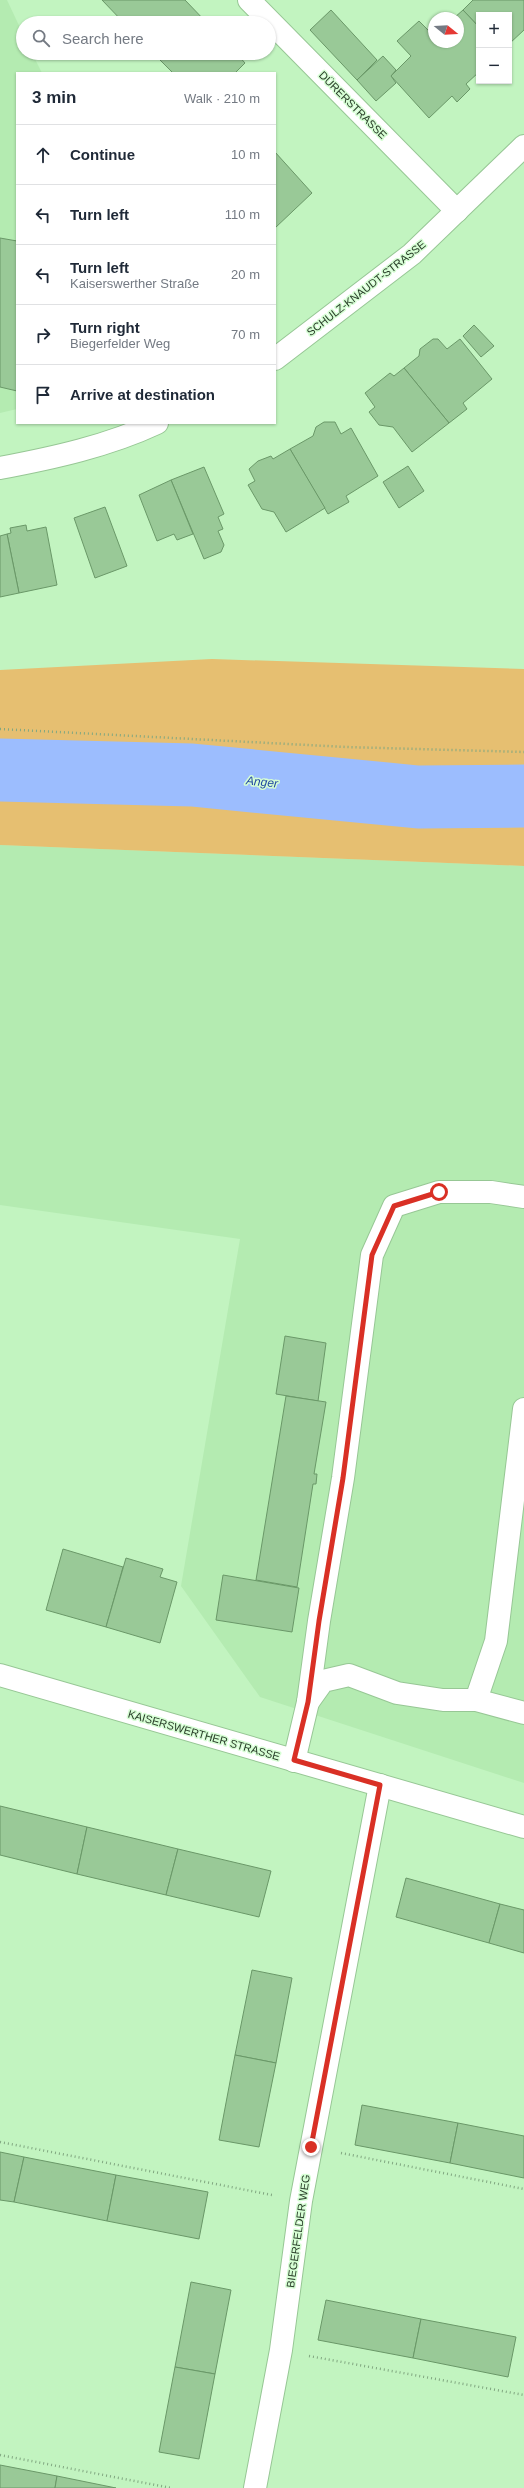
<!DOCTYPE html>
<meta charset="utf-8">
<style>
body{margin:0;font-family:Helvetica,sans-serif;background:#f2f2f3;color:#1f2937}
.controls{position:absolute;right:12px;top:12px;display:grid;overflow:hidden;border-radius:0px;box-shadow:0 1px 3px #0004}
.controls button{width:36px;height:36px;display:grid;place-items:center;padding:0;border:0;border-bottom:1px solid #e0e1e3;background:#fff;color:#1f2937;font:20px sans-serif}
.compass{position:absolute;left:428px;top:12px;width:36px;height:36px;border-radius:50%;background:#fff;box-shadow:0 1px 3px #0004;rotate:108deg}
.stop{position:absolute;width:12px;height:12px;margin:-9px;border:3px solid #d93025;border-radius:50%;background:#fff}
.stop.end{background:#d93025;border-color:#fff;box-shadow:0 1px 4px #0008}
.list{margin:0;padding:0;list-style:none}
h2{display:flex;justify-content:space-between;align-items:center;height:52px;margin:0;padding:0 16px;font-size:17px}
h2 small{font-size:13px;font-weight:400;color:#747a83}
.list li{display:grid;grid-template-columns:26px 1fr auto;gap:12px;align-items:center;box-sizing:border-box;height:60px;padding:0 16px;border-top:1px solid #e0e1e3}
.list b{display:block;font-size:15px;white-space:nowrap}
.list p{margin:0;font-size:13px;white-space:nowrap;color:#747a83}
.list em{font-size:13px;font-style:normal;color:#747a83}
.icon{flex:none;width:22px;height:22px;fill:none;stroke:currentColor;stroke-width:2;stroke-linecap:round;stroke-linejoin:round}
.map{position:relative;flex:none;width:524px;height:2488px;overflow:hidden}
.search{position:absolute;background:#fff;box-shadow:0 1px 3px #0004;left:16px;top:16px;width:260px;height:44px;display:flex;align-items:center;gap:10px;box-sizing:border-box;padding:0 14px;border-radius:22px;color:#747a83;font-size:15px}
.panel{position:absolute;background:#fff;box-shadow:0 1px 3px #0004;left:16px;top:72px;width:260px;height:352px;border-radius:0px}
.map>svg:first-child{display:block}
</style>
<div class="map">
<svg width="524" height="2488" viewBox="0 0 524 2488">
<rect width="100%" height="100%" fill="#c2f4c0"/>
<!-- built -->
<g fill="#b4ebb1">
<path d="M0 0H7L23 34V53H32L42 73H17V409L0 413Z"/>
<path d="M0 845 524 866V1783L260 1697 181 1586 240 1239 0 1205Z"/>
</g>
<!-- green -->
<path fill="#e6bf71" d="M212 659 524 669V866L0 845V670Z"/>
<g fill="none" stroke-linecap="round" stroke-linejoin="round">
<!-- river -->
<path stroke="#9cbdfe" stroke-width="63" d="M0 770 192 775 418 797 524 796"/>
</g>
<!-- building -->
<g fill="#99c997" stroke="#6a9868">
<path d="M102 0H185L207 23H124Z"/>
<path d="M473 0H524V30L509 44V15H479V27L463 10Z"/>
<path d="M331 10 377 60 357 80 310 30Z"/>
<path d="M463 10 479 27V72L466 84 470 89 457 102 452 96 429 118 391 76 411 56 397 41 419 21 434 36V42H458V18H454Z"/>
<path d="M153 53H236L245 63 235 73H173Z"/>
<path d="M383 56 396 70 391 76 396 83 376 101 357 80Z"/>
<path d="M275 152 312 193 275 228Z"/>
<path d="M0 238 17 241V391L0 387Z"/>
<path d="M474 325 494 346 481 357 463 336Z"/>
<path d="M433 339H438L447 349 460 339 492 379 463 403 467 409 449 423 404 368 419 356 420 349Z"/>
<path d="M404 368 449 423 412 452 393 427 379 425 369 412 375 407 365 393 390 373 394 376Z"/>
<path d="M324 422H335L341 434 351 428 378 476 346 496 349 502 328 514 290 449 313 436 316 427Z"/>
<path d="M290 449 325 508 286 532 274 512 262 509 248 485 255 481 249 469 258 461 271 456 273 459Z"/>
<path d="M408 466 424 491 399 508 383 482Z"/>
<path d="M204 467 224 514 218 517 223 529 218 531 224 545 221 552 204 559 171 480Z"/>
<path d="M171 480 193 534 177 540 174 534 157 541 139 495Z"/>
<path d="M105 507 127 566 95 578 74 518Z"/>
<path d="M26 525 27 531 46 527 57 585 19 593 7 534 11 533 10 528Z"/>
<path d="M7 534 19 593 0 597V536Z"/>
<path d="M285 1336 326 1343 318 1401 276 1394Z"/>
<path d="M286 1396 326 1402 314 1474H317L316 1484H313L297 1587 256 1580Z"/>
<path d="M63 1549 123 1567 106 1627 46 1610Z"/>
<path d="M126 1558 163 1569 160 1577 177 1582 160 1643 106 1627Z"/>
<path d="M223 1575 299 1588 292 1632 216 1620Z"/>
<path d="M0 1806 87 1827 77 1874 0 1855Z"/>
<path d="M87 1827 178 1849 166 1895 77 1874Z"/>
<path d="M178 1849 271 1871 259 1917 166 1895Z"/>
<path d="M406 1878 500 1904 489 1943 396 1917Z"/>
<path d="M500 1904 524 1910V1953L489 1943Z"/>
<path d="M252 1970 292 1978 276 2063 235 2055Z"/>
<path d="M235 2055 276 2063 259 2147 219 2140Z"/>
<path d="M362 2105 458 2123 450 2163 355 2145Z"/>
<path d="M458 2123 524 2136V2178L450 2163Z"/>
<path d="M0 2152 24 2157 14 2202 0 2200Z"/>
<path d="M24 2157 116 2175 107 2221 14 2202Z"/>
<path d="M116 2175 208 2192 199 2239 107 2221Z"/>
<path d="M191 2282 231 2290 215 2374 175 2367Z"/>
<path d="M326 2300 421 2319 413 2358 318 2340Z"/>
<path d="M421 2319 516 2337 508 2377 413 2358Z"/>
<path d="M175 2367 215 2374 199 2459 159 2452Z"/>
<path d="M0 2465 57 2476 55 2488H0Z"/>
<path d="M57 2476 116 2488H55Z"/>
</g>
<g fill="none" stroke-linecap="round" stroke-linejoin="round">
<!-- minor casing -->
<g stroke="#97c795" stroke-width="24">
<g id="minor">
<path d="M249 0 457 211"/>
<path d="M275 359 412 254 524 146"/>
<path d="M0 468C53 458 108 446 157 423"/>
<path d="M0 1675 524 1827"/>
<path d="M476 1700 524 1713"/>
<path d="M308 1702 323 1681 349 1675 397 1693 443 1700H476L496 1641 524 1409"/>
<path d="M294 1761 308 1702 319 1621 343 1478 372 1255 394 1206 439 1192H491L524 1197"/>
<path d="M255 2488 281 2350 301 2201 380 1785"/>
</g>
</g>
<!-- path -->
<g stroke="#81a780" stroke-width="2.5" stroke-dasharray="1 3" stroke-linecap="butt">
<path d="M0 729 346 747 524 752"/>
<path d="M0 2142 272 2195"/>
<path d="M341 2153 524 2189"/>
<path d="M309 2356 524 2395"/>
<path d="M0 2455 171 2488"/>
</g>
<!-- minor -->
<use href="#minor" stroke="#fff" stroke-width="22"/>
</g>
<g fill="none" stroke-linecap="round" stroke-linejoin="round">
<!-- route -->
<path stroke="#d93025" stroke-width="5" d="M311 2147 380 1785 294 1760 308 1702 319 1621 343 1478 372 1255 394 1206 439 1192"/>
</g>
<g text-anchor="middle" dominant-baseline="central" stroke-width="3" stroke-linejoin="round" paint-order="stroke">
<!-- street labels -->
<g font-size="11" fill="#273b27" stroke="#d6fed4">
<text transform="translate(353 105) rotate(45)">DÜRERSTRASSE</text>
<text transform="translate(366 288) rotate(-38)">SCHULZ-KNAUDT-STRASSE</text>
<text transform="translate(204 1735) rotate(16)">KAISERSWERTHER STRASSE</text>
<text transform="translate(298 2231) rotate(-82)">BIEGERFELDER WEG</text>
</g>
<!-- water labels -->
<g font-size="12" font-style="italic" fill="#2148a3" stroke="#d6fed4">
<text transform="translate(262 782) rotate(6)">Anger</text>
</g>
</g>
</svg>
<div class="controls">
<button>+</button>
<button>−</button>
</div>
<svg class="compass" viewBox="-18 -18 36 36"><path d="M0-13l5 13h-10z" fill="#e53935"/><path d="M0 13l5-13h-10z" fill="#747a83"/></svg>
<div class="stop" style="left:439px;top:1192px"></div>
<div class="stop end" style="left:311px;top:2147px"></div>
<div class="search"><svg class="icon" aria-label="search" viewBox="0 0 24 24"><circle cx="10" cy="10" r="6"/><path d="M15 15l6 6"/></svg>Search here</div>
<section class="panel">
<h2>3 min<small>Walk · 210 m</small></h2>
<ul class="list">
<li><svg class="icon" aria-label="ahead" viewBox="0 0 24 24"><path d="M12 20V5M6 11l6-6 6 6"/></svg><div><b>Continue</b></div><em>10 m</em></li>
<li><svg class="icon" aria-label="left" viewBox="0 0 24 24"><path d="M17 20v-9H6M10 6l-5 5 5 5"/></svg><div><b>Turn left</b></div><em>110 m</em></li>
<li><svg class="icon" aria-label="left" viewBox="0 0 24 24"><path d="M17 20v-9H6M10 6l-5 5 5 5"/></svg><div><b>Turn left</b><p>Kaiserswerther Straße</p></div><em>20 m</em></li>
<li><svg class="icon" aria-label="right" viewBox="0 0 24 24"><path d="M7 20v-9h11M14 6l5 5-5 5"/></svg><div><b>Turn right</b><p>Biegerfelder Weg</p></div><em>70 m</em></li>
<li><svg class="icon" aria-label="arrive" viewBox="0 0 24 24"><path d="M6 21V4h12l-3 4 3 4H6"/></svg><div><b>Arrive at destination</b></div></li>
</ul>
</section>
</div>
